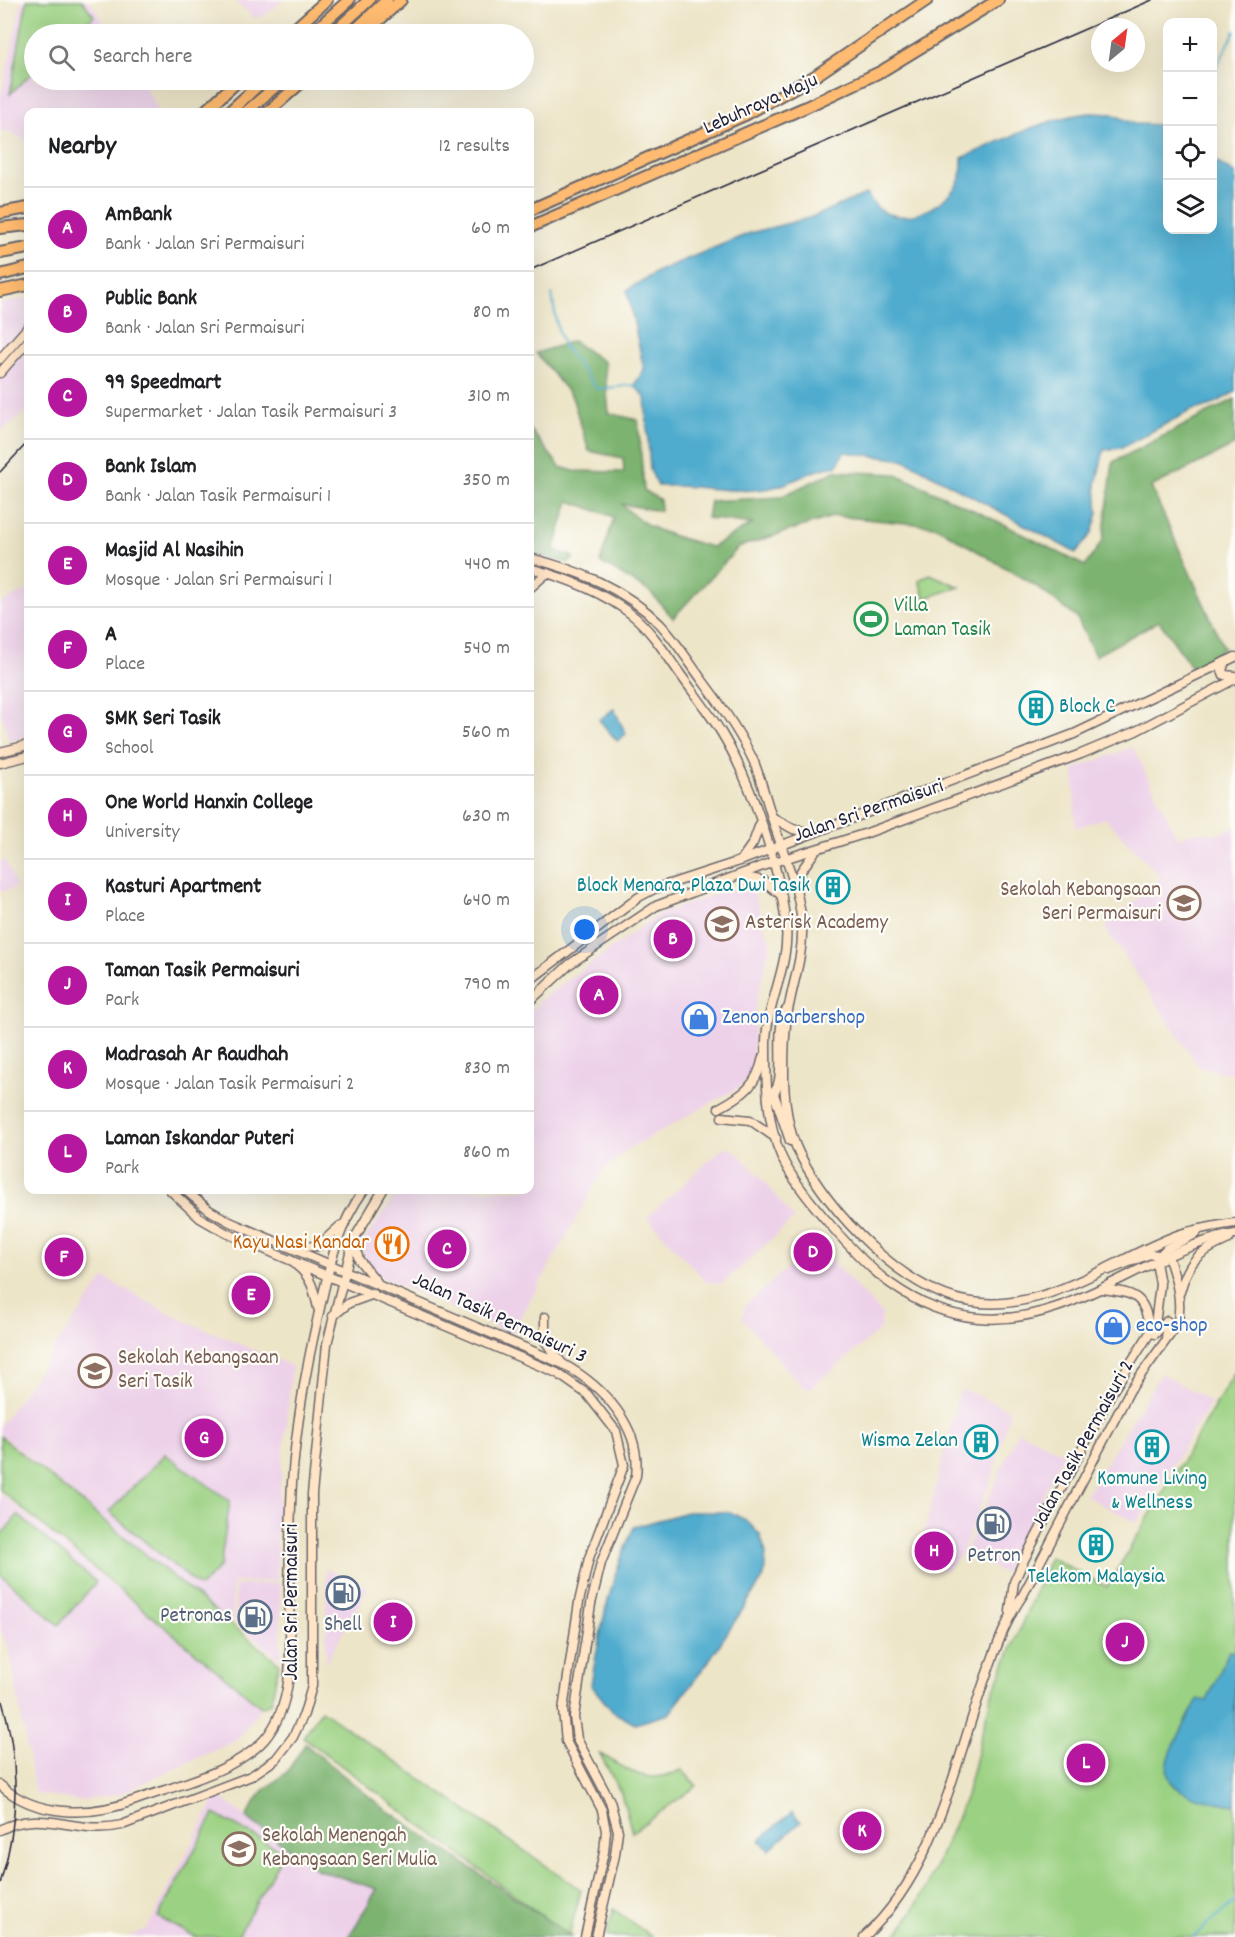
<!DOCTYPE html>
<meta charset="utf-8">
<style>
body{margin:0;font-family:Dekko,sans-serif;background:#f6f6f6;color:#202124}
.controls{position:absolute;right:18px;top:18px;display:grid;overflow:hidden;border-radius:12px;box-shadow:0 6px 24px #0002}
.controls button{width:54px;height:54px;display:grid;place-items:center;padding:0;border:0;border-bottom:2px solid #e0e0e0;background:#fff;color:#202124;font:30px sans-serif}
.compass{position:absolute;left:1091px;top:18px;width:54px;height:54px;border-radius:50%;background:#fff;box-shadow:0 6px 24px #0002;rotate:29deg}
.you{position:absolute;left:585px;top:930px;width:21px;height:21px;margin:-15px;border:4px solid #fff;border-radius:50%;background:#1a73e8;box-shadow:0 0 0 9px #1a73e833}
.badge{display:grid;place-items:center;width:39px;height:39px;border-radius:50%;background:#b5179e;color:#fff;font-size:20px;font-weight:700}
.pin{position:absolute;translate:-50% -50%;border:3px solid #fff;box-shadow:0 2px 6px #0006}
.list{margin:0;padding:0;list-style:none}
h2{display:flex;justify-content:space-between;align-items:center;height:78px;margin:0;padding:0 24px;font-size:26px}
h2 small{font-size:20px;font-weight:400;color:#757577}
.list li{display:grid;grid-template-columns:39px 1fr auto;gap:18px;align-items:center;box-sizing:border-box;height:84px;padding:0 24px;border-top:2px solid #e0e0e0}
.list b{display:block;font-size:22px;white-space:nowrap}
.list p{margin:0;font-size:20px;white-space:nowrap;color:#757577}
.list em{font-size:20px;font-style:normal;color:#757577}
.icon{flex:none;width:33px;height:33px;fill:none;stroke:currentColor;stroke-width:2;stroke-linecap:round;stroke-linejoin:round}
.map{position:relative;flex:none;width:1235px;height:1937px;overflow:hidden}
.search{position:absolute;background:#fff;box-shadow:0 6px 24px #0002;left:24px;top:24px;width:510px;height:66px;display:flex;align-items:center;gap:15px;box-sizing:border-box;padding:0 21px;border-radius:33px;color:#757577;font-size:22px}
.panel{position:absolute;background:#fff;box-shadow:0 6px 24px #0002;left:24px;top:108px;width:510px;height:1086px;border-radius:12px}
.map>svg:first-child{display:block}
</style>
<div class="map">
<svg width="1235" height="1937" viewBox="0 0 1235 1937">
<rect width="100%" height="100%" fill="#fdfcf7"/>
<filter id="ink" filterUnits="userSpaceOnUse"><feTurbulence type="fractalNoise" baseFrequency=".0167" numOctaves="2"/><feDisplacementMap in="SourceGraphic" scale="12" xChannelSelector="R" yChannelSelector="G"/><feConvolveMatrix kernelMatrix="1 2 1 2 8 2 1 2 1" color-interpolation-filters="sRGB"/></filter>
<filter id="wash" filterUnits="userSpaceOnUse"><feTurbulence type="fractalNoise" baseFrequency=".008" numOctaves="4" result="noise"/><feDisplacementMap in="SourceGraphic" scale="24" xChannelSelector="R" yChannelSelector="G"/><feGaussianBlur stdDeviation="1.35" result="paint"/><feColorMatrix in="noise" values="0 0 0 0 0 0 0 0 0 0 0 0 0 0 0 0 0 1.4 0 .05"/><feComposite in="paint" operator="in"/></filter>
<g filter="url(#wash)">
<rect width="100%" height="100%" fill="#ede5c8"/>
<!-- built -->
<g fill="#edd1e9">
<path d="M22 0H89L112 34H34V80H141L159 112H28V143L19 136 0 130V100Z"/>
<path d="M233 0H284L264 16 255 18Z"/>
<path d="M28 298V410L0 432V304Z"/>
<path d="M28 590V737L9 741 0 707V603Z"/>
<path d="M1133 747 1178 839 1194 832 1218 834 1235 827V1074L1200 1068 1105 928 1161 877 1105 818 1075 828 1074 769Z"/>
<path d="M5 860 17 888 0 892V861Z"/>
<path d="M750 882 771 944 755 1006 752 1070 740 1087 626 1150 603 1171 511 1334 378 1276 364 1256 362 1243 400 1190H530V1012L543 998 659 914Z"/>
<path d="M728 1147 734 1150 758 1174 794 1219 722 1284 706 1282 647 1217 723 1148Z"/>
<path d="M815 1243 882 1314 880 1330 812 1387 804 1388 742 1318 745 1306Z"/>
<path d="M104 1278 174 1316 292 1366 276 1528 277 1581 232 1582 233 1626 0 1434V1426Z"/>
<path d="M1161 1373 1211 1402 1137 1523 1086 1496Z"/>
<path d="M964 1390 1010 1410 992 1479 960 1556 946 1570H940L918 1557 959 1393Z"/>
<path d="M1018 1431 1064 1453 1004 1573 964 1555Z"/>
<path d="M0 1493 261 1707 237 1740 119 1794 79 1801 35 1793 10 1652 0 1628Z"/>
<path d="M326 1569 368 1588 326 1663Z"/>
<path d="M280 1583 281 1660 236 1623 235 1585Z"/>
<path d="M217 1795 316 1869 377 1889 349 1937H126L147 1929Z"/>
</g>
<!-- green -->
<g fill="#9bd182" stroke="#5e7a5e" stroke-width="1.5">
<path d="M27 0H82L94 16 74 34H34V71L10 94Z"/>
<path d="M930 574 960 587 925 598 919 580Z"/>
<path d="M1235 1372V1937H892L901 1930 926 1889 966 1796 991 1697 1050 1557 1107 1587Z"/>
<path d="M0 1436 279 1663 271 1703 261 1707 0 1490Z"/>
<path d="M165 1454 230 1501 220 1567 200 1587 109 1512Z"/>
<path d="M18 1515 96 1582 59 1625 0 1574V1536Z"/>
<path d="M321 1710 581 1890 569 1936 303 1737Z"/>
<path d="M600 1754C634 1772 644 1786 682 1770L697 1786 632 1832 621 1793Z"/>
<path d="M214 1814 284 1852 237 1937H195L158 1917Z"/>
<path d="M613 1909 652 1937H606Z"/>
</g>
<!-- forest -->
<g fill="#7cb370" stroke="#4f6a56" stroke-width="1.5">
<path d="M573 341 604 362 609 413 638 420 644 490 660 500V511L622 504C644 531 680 538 712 547L752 524 707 518 710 501 780 497 835 471 896 474 999 522 1085 566 1103 540 1113 462 1235 399V445L1151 487 1224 648 1193 669 1159 621 1095 656 1077 618 1036 586 935 526 835 516 739 547 673 618 650 592 600 562 614 517 569 501 554 550 574 557 569 563 530 554V429L560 467 574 471 624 472 623 458 589 451 572 397 536 353Z"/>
<path d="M305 1744 381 1806 572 1937H349L377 1889 316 1869 246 1817 261 1793 287 1772Z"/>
</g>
<!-- water -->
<g fill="#50acce" stroke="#396784" stroke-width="1.5">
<path d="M1090 113 1112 114 1135 124 1167 125 1168 230H1212L1213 160 1235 173V392L1212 405 1190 411 1121 448 1104 450 1096 484 1098 513 1092 533 1076 553 905 460 844 452 837 466C811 469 798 481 775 487 741 496 694 484 658 486L650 470 645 397 634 385 644 370 627 290 658 271 750 233 809 218 866 194C870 199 876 208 882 211 908 226 947 205 959 181 962 175 962 165 962 158 1004 140 1045 118 1090 113Z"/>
<path d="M614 709 626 734 617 741 599 720Z"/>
<path d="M687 1512H729L746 1520 760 1535 766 1553 764 1577 706 1665 669 1714 635 1724 613 1712 591 1685C600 1630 610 1578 634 1527Z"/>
<path d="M1229 1651 1235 1652V1805C1139 1791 1163 1766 1198 1699L1207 1701Z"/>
<path d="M792 1812 801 1822 769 1850 760 1840Z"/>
</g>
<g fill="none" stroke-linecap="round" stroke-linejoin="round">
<!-- stream -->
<g stroke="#50acce" stroke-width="2">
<path d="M1212 76 1235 31"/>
<path d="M552 294 557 326 564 347 597 389 634 385"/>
<path d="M1193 1937 1235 1901"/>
</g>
</g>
</g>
<g filter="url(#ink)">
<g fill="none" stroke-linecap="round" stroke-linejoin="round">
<!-- secondary casing -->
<g stroke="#69666c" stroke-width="11">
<g id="secondary">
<path d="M0 359 28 327"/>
<path d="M0 373 28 341"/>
<path d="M530 558C578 570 624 588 660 624 677 642 690 664 705 684 723 708 741 734 754 762 763 785 769 810 777 833 787 863 801 895 802 928 803 954 795 976 790 1001 784 1025 784 1056 784 1081 785 1104 789 1133 799 1153 828 1212 905 1293 972 1302 1045 1313 1110 1261 1175 1236 1194 1229 1215 1226 1235 1223"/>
<path d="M530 568C566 578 601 591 631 614 650 629 664 651 678 671 692 691 708 711 721 732 752 783 780 867 786 926 790 965 767 1002 766 1042 766 1079 766 1123 782 1158 797 1191 861 1263 891 1284 916 1302 947 1315 978 1318 1072 1327 1146 1249 1235 1234"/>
<path d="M530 588 547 573"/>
<path d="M1225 662 1222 670 1224 675 1235 676"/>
<path d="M0 752 28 745"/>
<path d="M0 763 28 756"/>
<path d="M772 817 793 829 812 833"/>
<path d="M741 860 753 843 760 824"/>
<path d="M741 876 764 881 782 896"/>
<path d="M797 889 801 871 814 853"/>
<path d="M530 980 639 897 654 889 740 861 1074 734 1235 657"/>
<path d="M530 1001 570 964 656 906 768 864 867 833 1081 754 1136 731 1235 679"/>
<path d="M773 1091 790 1141"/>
<path d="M768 1100C791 1083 772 1034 786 1010"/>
<path d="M719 1108C743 1095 757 1086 763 1057"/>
<path d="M722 1117 750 1120 776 1138"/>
<path d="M170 1190 200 1218 226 1233 557 1373 587 1394 616 1431 624 1465 589 1558 579 1602 563 1710 566 1741 602 1810 606 1831 604 1852 585 1937"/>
<path d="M185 1190 209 1210 230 1222 563 1364C603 1386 642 1427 636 1476L601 1563 591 1604 574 1717 577 1739 610 1801 618 1831 615 1855 596 1937"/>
<path d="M354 1242 359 1260 377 1282"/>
<path d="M296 1247 318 1246 340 1226"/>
<path d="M1159 1256 1167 1248 1196 1234"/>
<path d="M296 1265C311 1276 314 1290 318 1308"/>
<path d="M1109 1270 1150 1254 1168 1256"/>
<path d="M1101 1289C1138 1293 1145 1296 1150 1334"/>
<path d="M1180 1292C1189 1259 1199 1252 1229 1239"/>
<path d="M333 1316 349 1303 374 1294"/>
<path d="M545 1317V1341L561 1362"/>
<path d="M1155 1334 1167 1321 1169 1324 1166 1337"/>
<path d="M1010 1611 1014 1582 1024 1560 1112 1392 1155 1325 1160 1284 1156 1262"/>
<path d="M0 1785C36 1817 89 1817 133 1801 173 1786 235 1772 264 1740 299 1700 289 1636 289 1587 290 1552 290 1517 292 1483 296 1425 306 1368 319 1312 329 1268 337 1227 364 1190"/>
<path d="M0 1830C40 1807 77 1836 122 1825L251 1776 276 1759 293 1737 304 1714 312 1686V1494L327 1344 353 1241 383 1190"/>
<path d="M864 1937C940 1867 955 1757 990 1665 999 1640 1008 1617 1023 1595L1130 1390 1177 1325C1183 1301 1176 1279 1168 1256"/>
</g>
</g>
<!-- highway casing -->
<g stroke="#69666c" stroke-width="14">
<g id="highway">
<path d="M289 34 327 0"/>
<path d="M311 34 349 0"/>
<path d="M332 34 369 0"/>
<path d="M351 34 387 0"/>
<path d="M364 34 401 0"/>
<path d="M204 112 239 80"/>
<path d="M229 112 264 80"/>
<path d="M246 112 283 80"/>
<path d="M268 112 304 80"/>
<path d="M530 210 747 114 815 76 927 0"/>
<path d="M0 213 28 208"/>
<path d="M530 227 806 107 882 71 998 0"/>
<path d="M0 228 28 225"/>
<path d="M0 253 28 248"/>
<path d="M0 275 28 268"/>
<path d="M0 291 28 285"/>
</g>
</g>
<!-- secondary -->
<use href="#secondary" stroke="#ffe4c6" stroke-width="8"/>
<!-- highway -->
<use href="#highway" stroke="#febb71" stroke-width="10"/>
<!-- tram -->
<g stroke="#22223b" stroke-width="1.5">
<path d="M530 270 1152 0"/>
<path d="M0 472 28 442"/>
<path d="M0 1694C20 1757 20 1821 0 1884"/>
</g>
</g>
</g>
<!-- icons -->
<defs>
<g id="stadium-ring" transform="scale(1.725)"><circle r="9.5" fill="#fdfcf7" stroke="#2e9e5b" stroke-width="1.5"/><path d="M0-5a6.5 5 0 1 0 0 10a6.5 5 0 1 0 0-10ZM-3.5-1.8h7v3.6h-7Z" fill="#2e9e5b"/></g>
<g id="building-ring" transform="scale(1.725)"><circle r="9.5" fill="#fdfcf7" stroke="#0f9aa8" stroke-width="1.5"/><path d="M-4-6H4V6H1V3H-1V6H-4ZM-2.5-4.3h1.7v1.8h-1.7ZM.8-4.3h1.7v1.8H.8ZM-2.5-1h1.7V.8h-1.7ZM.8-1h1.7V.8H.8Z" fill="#0f9aa8"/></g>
<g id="school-ring" transform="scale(1.725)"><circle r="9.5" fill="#fdfcf7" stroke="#8d6e63" stroke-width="1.5"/><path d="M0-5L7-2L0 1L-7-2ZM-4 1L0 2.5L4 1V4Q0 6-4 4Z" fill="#8d6e63"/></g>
<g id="university-ring" transform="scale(1.725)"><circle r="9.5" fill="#fdfcf7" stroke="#8d6e63" stroke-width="1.5"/><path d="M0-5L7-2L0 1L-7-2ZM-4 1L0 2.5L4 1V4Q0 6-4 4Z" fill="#8d6e63"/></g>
<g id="shop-ring" transform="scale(1.725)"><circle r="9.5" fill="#fdfcf7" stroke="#3f7fe0" stroke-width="1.5"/><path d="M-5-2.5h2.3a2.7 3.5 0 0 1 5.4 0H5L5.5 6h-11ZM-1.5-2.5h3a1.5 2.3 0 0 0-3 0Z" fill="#3f7fe0"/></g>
<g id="restaurant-ring" transform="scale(1.725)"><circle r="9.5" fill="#fdfcf7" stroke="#e8710a" stroke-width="1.5"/><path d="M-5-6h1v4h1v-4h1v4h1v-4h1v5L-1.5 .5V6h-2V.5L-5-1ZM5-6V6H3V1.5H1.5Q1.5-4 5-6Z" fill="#e8710a"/></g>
<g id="fuel-ring" transform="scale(1.725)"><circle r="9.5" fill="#fdfcf7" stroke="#5c6f8a" stroke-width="1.5"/><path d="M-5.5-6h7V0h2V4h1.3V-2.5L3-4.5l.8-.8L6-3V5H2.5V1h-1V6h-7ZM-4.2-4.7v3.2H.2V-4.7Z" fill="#5c6f8a"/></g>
</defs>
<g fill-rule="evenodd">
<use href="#stadium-ring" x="871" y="619"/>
<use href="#building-ring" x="1036" y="708"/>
<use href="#building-ring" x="833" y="887"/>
<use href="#school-ring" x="1184" y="903"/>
<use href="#university-ring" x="722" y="924"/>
<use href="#shop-ring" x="699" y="1019"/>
<use href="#restaurant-ring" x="392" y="1244"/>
<use href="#shop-ring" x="1113" y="1327"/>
<use href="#school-ring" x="95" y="1371"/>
<use href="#building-ring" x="981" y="1442"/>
<use href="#building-ring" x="1152" y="1447"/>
<use href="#fuel-ring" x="994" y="1524"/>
<use href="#building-ring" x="1096" y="1545"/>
<use href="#fuel-ring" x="343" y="1593"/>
<use href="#fuel-ring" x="255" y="1617"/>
<use href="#school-ring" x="239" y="1849"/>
</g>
<g text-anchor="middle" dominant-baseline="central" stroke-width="4.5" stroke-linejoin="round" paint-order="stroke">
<!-- street labels -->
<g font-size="21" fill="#22223b" stroke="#fdfcf7">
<text transform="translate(761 105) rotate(-24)">Lebuhraya Maju</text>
<text transform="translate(869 812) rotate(-19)">Jalan Sri Permaisuri</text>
<text transform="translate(499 1319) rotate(25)">Jalan Tasik Permaisuri 3</text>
<text transform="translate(1084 1445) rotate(-61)">Jalan Tasik Permaisuri 2</text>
<text transform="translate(293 1602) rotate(-90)">Jalan Sri Permaisuri</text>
</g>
<!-- leisure labels -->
<g font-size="21" fill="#27864d" stroke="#fdfcf7" text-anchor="start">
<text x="894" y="607">Villa<tspan x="894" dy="24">Laman Tasik</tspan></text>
</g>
<!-- culture labels -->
<g font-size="21" fill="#0d838f" stroke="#fdfcf7" text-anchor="end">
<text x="1059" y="708" text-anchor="start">Block C</text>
<text x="810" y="887">Block Menara, Plaza Dwi Tasik</text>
<text x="958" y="1442">Wisma Zelan</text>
<text x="1152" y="1480" text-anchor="middle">Komune Living<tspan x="1152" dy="24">&amp; Wellness</tspan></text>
<text x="1096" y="1578" text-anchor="middle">Telekom Malaysia</text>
</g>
<!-- education labels -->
<g font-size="21" fill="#785e54" stroke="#fdfcf7" text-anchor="start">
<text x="1161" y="891" text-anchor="end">Sekolah Kebangsaan<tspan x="1161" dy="24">Seri Permaisuri</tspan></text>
<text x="745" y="924">Asterisk Academy</text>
<text x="118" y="1359">Sekolah Kebangsaan<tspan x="118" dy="24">Seri Tasik</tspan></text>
<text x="262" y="1837">Sekolah Menengah<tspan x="262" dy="24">Kebangsaan Seri Mulia</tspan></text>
</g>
<!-- shop labels -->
<g font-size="21" fill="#366cbe" stroke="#fdfcf7" text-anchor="start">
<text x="722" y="1019">Zenon Barbershop</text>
<text x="1136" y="1327">eco-shop</text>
</g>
<!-- food labels -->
<g font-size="21" fill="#c56008" stroke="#fdfcf7" text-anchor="end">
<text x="369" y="1244">Kayu Nasi Kandar</text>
</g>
<!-- service labels -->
<g font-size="21" fill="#4e5e75" stroke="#fdfcf7">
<text x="994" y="1557">Petron</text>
<text x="232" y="1617" text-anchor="end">Petronas</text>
<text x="343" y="1626">Shell</text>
</g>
</g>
</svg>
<div class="controls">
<button>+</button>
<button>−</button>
<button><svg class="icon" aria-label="locate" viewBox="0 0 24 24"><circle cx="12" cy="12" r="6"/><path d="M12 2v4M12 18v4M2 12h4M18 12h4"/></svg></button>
<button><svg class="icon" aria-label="layers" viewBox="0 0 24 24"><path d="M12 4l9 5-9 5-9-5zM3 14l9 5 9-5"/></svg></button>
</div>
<svg class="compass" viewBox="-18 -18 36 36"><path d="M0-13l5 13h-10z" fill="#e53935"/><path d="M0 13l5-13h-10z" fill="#757577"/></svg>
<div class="you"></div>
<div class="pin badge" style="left:599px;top:995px">A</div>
<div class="pin badge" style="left:673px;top:939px">B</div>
<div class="pin badge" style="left:447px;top:1249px">C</div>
<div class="pin badge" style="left:813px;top:1252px">D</div>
<div class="pin badge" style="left:251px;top:1295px">E</div>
<div class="pin badge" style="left:64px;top:1257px">F</div>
<div class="pin badge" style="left:204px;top:1438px">G</div>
<div class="pin badge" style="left:934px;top:1551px">H</div>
<div class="pin badge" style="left:393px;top:1622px">I</div>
<div class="pin badge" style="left:1125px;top:1642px">J</div>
<div class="pin badge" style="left:862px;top:1831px">K</div>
<div class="pin badge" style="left:1086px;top:1763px">L</div>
<div class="search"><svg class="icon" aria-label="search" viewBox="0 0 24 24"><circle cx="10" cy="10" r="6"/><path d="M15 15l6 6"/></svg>Search here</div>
<section class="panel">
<h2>Nearby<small>12 results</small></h2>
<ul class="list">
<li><span class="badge">A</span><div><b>AmBank</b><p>Bank · Jalan Sri Permaisuri</p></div><em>60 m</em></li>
<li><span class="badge">B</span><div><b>Public Bank</b><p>Bank · Jalan Sri Permaisuri</p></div><em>80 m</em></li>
<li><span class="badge">C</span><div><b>99 Speedmart</b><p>Supermarket · Jalan Tasik Permaisuri 3</p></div><em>310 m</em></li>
<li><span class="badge">D</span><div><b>Bank Islam</b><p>Bank · Jalan Tasik Permaisuri 1</p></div><em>350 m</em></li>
<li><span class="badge">E</span><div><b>Masjid Al Nasihin</b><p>Mosque · Jalan Sri Permaisuri 1</p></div><em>440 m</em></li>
<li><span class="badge">F</span><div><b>A</b><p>Place</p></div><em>540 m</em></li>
<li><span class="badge">G</span><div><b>SMK Seri Tasik</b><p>School</p></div><em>560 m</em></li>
<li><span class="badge">H</span><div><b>One World Hanxin College</b><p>University</p></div><em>630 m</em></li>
<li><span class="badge">I</span><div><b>Kasturi Apartment</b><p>Place</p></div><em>640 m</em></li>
<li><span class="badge">J</span><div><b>Taman Tasik Permaisuri</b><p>Park</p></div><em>790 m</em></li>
<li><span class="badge">K</span><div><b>Madrasah Ar Raudhah</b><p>Mosque · Jalan Tasik Permaisuri 2</p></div><em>830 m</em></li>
<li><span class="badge">L</span><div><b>Laman Iskandar Puteri</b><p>Park</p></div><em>860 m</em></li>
</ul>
</section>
</div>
